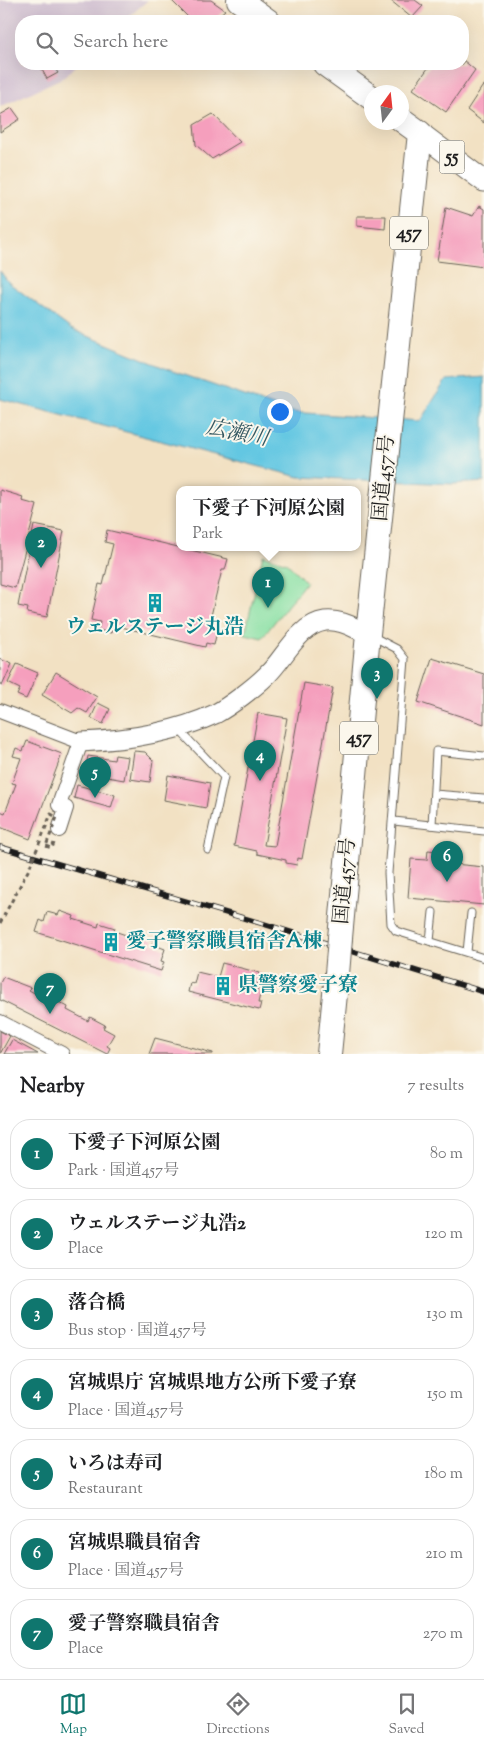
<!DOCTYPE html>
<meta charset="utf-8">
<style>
body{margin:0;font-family:"Sorts Mill Goudy","Noto Serif JP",serif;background:#f2f2f2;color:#202124}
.compass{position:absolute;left:364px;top:85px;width:45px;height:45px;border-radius:50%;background:#fff;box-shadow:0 5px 20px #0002;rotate:15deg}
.you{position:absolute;left:279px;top:411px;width:18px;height:18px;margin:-12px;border:4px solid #fff;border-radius:50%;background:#1a73e8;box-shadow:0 0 0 8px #1a73e833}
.badge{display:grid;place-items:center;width:32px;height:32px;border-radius:50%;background:#0f766e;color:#fff;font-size:16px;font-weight:700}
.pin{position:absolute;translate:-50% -41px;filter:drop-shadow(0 1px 2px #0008)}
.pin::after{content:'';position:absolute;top:26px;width:18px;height:15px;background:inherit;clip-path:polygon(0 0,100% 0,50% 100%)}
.popup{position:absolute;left:176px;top:486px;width:185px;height:65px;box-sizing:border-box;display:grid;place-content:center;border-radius:10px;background:#fff;filter:drop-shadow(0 1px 4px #0005);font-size:16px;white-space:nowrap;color:#757577}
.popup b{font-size:19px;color:#202124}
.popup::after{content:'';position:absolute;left:50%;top:100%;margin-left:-10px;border:10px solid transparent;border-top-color:#fff}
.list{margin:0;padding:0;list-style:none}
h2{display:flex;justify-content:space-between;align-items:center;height:65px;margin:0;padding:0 20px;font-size:21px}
h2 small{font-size:16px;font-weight:400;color:#757577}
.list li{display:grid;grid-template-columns:32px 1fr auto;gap:15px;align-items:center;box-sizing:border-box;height:70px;margin:0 10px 10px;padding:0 10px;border:1px solid #e0e0e0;border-radius:20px}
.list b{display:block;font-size:19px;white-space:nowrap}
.list p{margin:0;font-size:16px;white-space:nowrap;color:#757577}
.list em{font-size:16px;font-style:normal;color:#757577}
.icon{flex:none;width:28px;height:28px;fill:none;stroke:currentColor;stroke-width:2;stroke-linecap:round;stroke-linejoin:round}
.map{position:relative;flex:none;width:484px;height:1054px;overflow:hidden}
.search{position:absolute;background:#fff;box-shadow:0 5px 20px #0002;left:15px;right:15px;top:15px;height:55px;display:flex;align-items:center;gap:12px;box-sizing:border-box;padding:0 18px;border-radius:20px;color:#757577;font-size:19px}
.sheet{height:625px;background:#fff}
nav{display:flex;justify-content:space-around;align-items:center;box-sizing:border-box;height:70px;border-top:1px solid #e0e0e0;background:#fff;font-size:14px;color:#757577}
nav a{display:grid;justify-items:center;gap:2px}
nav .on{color:#0f766e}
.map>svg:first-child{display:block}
</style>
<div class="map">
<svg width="484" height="1054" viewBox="0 0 484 1054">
<rect width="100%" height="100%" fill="#fbf7ec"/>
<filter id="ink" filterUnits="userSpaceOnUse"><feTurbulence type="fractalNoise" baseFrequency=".02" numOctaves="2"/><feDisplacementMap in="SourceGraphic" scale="10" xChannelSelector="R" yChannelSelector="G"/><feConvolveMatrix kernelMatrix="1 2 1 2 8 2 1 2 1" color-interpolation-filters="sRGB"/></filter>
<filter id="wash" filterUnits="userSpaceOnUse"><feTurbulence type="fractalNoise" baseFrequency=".0096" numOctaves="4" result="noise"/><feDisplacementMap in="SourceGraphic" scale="20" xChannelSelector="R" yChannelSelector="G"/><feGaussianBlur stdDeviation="1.12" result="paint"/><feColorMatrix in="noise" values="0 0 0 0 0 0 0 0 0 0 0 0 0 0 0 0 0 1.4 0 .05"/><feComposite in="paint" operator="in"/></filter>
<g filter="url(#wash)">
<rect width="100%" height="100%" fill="#f2e1c3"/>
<!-- industrial -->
<path fill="#cfbdd0" d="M0 0H148L124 21H21V64H78L64 77 0 107Z"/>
<!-- green -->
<path fill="#89e0a4" stroke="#527e60" d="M263 555 287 563 306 582 262 638 245 634Z"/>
<!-- water -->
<path fill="#64c7e2" stroke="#40727f" d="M0 271 9 283 71 329 172 371 291 412 420 421 446 380 484 377V482L453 484 299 477 0 399Z"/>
<g id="blocks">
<!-- building -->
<g fill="#f59fbd">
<path d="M171 0H211L225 10 212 21H192Z"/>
<path d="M390 0H415L423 6 412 18Z"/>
<path d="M227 14 236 21H220Z"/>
<path d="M463 60 475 70 446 112 413 89 431 64H463Z"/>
<path d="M46 64H52L58 73 47 79 41 68Z"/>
<path d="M484 84V123L467 110Z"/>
<path d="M12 108 20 119 0 132V115Z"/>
<path d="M213 114 240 142 212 159 196 145 194 125Z"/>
<path d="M479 206 484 209V267L437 261 446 207 473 216Z"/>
<path d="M357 216H386L385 229 357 226Z"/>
<path d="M0 490 23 497 22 501 37 505 15 588 0 584Z"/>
<path d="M34 525 64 531 47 617 27 613 28 608 18 606Z"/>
<path d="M107 530 228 559 225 570H222L209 624 218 626 214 645 206 643 205 647 113 625 111 633 98 630 100 622 91 620 99 584 103 585 113 544 105 542Z"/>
<path d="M432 658 484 674V724L418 702Z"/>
<path d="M0 659 12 664 2 686 0 685Z"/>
<path d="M17 664 38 673 26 699 17 695 20 689 8 683Z"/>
<path d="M56 672 97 697 87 713 78 708 72 713 42 695Z"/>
<path d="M304 683 333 688 302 859 298 858 297 865 286 863V860L257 854V851L234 846 258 713 287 718 264 845 275 846Z"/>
<path d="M98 703 110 709 103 724 91 718Z"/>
<path d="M27 741 62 754 30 839 0 827V811L5 813 16 784 12 783 21 758 13 756 16 748 23 751Z"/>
<path d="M134 751 145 752 153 760 150 782 130 779Z"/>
<path d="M115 755 128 757 124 780 85 773 88 756 114 760Z"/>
<path d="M168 775 210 783 206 808 164 800Z"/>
<path d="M77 785 115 795 111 808 74 798Z"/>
<path d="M428 850 445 852 444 863 484 867V905L408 898 411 859 427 860Z"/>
<path d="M60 911 74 916 73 919 98 927 99 923 115 928 114 931 138 939 139 936 153 940 152 944 165 949 161 961 164 962 161 971 36 932 40 920 44 922 47 912 58 915Z"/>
<path d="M222 963 260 973 256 989 261 990 258 1003H261L259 1010 188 992 190 983 194 984 197 972 218 977Z"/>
<path d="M3 977 31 988 29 990 51 1002 53 999 68 1007 67 1010 88 1021 90 1017 105 1025 103 1028 114 1034 107 1046 110 1048 107 1054 0 1000V983Z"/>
<path d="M0 1031 10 1036 0 1054Z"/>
<path d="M155 1038 213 1053V1054H149Z"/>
<path d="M12 1040 38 1054H4Z"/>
</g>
</g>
</g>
<g filter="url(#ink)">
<use href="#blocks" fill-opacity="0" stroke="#676156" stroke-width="1"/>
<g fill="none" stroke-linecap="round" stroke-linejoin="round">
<!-- lane casing -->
<g stroke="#676156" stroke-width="9">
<g id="lane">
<path d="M372 636 397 649 405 659 388 873 391 924 396 931 484 958"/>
<path d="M184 735 224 777 208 850"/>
<path d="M434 794 484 798"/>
<path d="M394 821 484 831"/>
<path d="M432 825 436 751 484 756"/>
<path d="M430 941 433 912"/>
<path d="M467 952 471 913"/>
</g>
</g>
<!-- street casing -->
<g stroke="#676156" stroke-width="16">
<g id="street">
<path d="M0 711 81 742 59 805 66 808 59 830"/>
<path d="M0 1022 62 1054"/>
</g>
</g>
<!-- secondary casing -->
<g stroke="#676156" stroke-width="21">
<path id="secondary" d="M81 742C126 740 174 733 215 714 230 706 255 687 267 675 285 658 298 625 325 621 341 619 354 628 368 634"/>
</g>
<!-- primary casing -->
<g stroke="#676156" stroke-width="23">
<path id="primary" d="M420 133 484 181"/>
</g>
<!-- highway casing -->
<g stroke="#676156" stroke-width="26">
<g id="highway">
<path d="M239 0 268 21"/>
<path d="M325 64 372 98"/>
<path d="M340 938 368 634 420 133 402 120"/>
<path d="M329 1054 337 974"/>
</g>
</g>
<!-- path -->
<path stroke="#676156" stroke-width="3" stroke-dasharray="4 4" stroke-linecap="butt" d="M46 846 52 848 54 843"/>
<!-- lane -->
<use href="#lane" stroke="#fff" stroke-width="7"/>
<!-- street -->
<use href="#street" stroke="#fff" stroke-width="14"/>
<!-- secondary -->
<use href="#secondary" stroke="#fff" stroke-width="19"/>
<!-- primary -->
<use href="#primary" stroke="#fff" stroke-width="21"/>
<!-- highway -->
<use href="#highway" stroke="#fff" stroke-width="24"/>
<!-- rail casing -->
<g stroke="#1c1c1c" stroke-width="5.5">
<path id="rail" d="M0 847 264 924 484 992"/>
</g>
<!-- rail -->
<use href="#rail" stroke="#fbf7ec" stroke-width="4" stroke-dasharray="11" stroke-linecap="butt"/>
<!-- highway-bridge casing -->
<g stroke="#676156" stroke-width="26" stroke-linecap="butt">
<path id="highway-bridge" d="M337 974 340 938"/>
</g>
<!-- path-bridge -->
<path stroke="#676156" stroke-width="3" stroke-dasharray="4 4" stroke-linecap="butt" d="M0 923 29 869 51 814 57 817 46 846"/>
<!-- highway-bridge -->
<use href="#highway-bridge" stroke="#fff" stroke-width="24"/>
</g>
</g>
<!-- icons -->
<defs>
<g id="building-bare" transform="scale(1.5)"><path d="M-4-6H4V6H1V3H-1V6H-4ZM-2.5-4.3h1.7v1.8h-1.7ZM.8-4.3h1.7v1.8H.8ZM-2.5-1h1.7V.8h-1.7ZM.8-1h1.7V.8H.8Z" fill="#0f9aa8" stroke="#fbf7ec" stroke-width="2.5" paint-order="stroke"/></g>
</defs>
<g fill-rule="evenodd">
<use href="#building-bare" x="155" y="603"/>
<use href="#building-bare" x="111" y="942"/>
<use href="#building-bare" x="223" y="986"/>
</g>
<g text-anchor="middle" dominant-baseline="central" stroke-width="4" stroke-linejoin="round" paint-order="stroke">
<!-- shield labels -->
<g fill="#fbf7ec" stroke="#5f5e5a" stroke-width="1">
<rect x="439.5" y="140.5" width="25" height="33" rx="4"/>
<rect x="390" y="216.5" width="38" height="33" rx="4"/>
<rect x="340" y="721.5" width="38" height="33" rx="4"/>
</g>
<g font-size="19" font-weight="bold" fill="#1c1c1c">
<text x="452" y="157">55</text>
<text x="409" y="233">457</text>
<text x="359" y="738">457</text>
</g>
<!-- street labels -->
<g font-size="20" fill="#1c1c1c" stroke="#fbf7ec">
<text transform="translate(385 478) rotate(-85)">国道457号</text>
<text transform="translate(346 881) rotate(-85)">国道457号</text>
</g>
<!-- culture labels -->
<g font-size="20" font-weight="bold" fill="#0d838f" stroke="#fbf7ec" text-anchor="start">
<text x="155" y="628" text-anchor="middle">ウェルステージ丸浩</text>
<text x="126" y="942">愛子警察職員宿舎A棟</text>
<text x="238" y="986">県警察愛子寮</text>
</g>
<!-- water labels -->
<g font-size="21" font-style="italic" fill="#355861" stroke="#fbf7ec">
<text transform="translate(237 434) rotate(11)">広瀬川</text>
</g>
</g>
</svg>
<svg class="compass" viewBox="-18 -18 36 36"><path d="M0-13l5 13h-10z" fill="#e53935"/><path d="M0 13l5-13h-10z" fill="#757577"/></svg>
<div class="you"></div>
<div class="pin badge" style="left:268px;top:608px">1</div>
<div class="popup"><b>下愛子下河原公園</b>Park</div>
<div class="pin badge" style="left:41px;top:568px">2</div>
<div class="pin badge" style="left:377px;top:699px">3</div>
<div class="pin badge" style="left:260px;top:781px">4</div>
<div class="pin badge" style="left:95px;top:798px">5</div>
<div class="pin badge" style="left:447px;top:882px">6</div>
<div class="pin badge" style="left:50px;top:1014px">7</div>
<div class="search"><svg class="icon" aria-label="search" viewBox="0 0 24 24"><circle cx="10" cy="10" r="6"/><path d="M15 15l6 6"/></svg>Search here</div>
</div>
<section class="sheet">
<h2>Nearby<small>7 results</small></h2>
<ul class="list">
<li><span class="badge">1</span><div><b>下愛子下河原公園</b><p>Park · 国道457号</p></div><em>80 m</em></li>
<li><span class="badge">2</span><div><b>ウェルステージ丸浩2</b><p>Place</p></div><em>120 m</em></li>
<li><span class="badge">3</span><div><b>落合橋</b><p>Bus stop · 国道457号</p></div><em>130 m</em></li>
<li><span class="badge">4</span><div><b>宮城県庁 宮城県地方公所下愛子寮</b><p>Place · 国道457号</p></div><em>150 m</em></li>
<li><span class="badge">5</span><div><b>いろは寿司</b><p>Restaurant</p></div><em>180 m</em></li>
<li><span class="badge">6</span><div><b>宮城県職員宿舎</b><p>Place · 国道457号</p></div><em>210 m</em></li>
<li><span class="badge">7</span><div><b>愛子警察職員宿舎</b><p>Place</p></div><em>270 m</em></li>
</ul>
</section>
<nav>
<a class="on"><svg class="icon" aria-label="map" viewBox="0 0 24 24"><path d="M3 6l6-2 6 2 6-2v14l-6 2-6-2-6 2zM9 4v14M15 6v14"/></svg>Map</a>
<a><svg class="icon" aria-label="directions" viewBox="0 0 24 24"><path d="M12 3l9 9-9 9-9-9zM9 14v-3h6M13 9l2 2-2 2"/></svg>Directions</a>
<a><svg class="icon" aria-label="saved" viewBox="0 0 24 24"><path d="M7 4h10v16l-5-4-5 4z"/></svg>Saved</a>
</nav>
